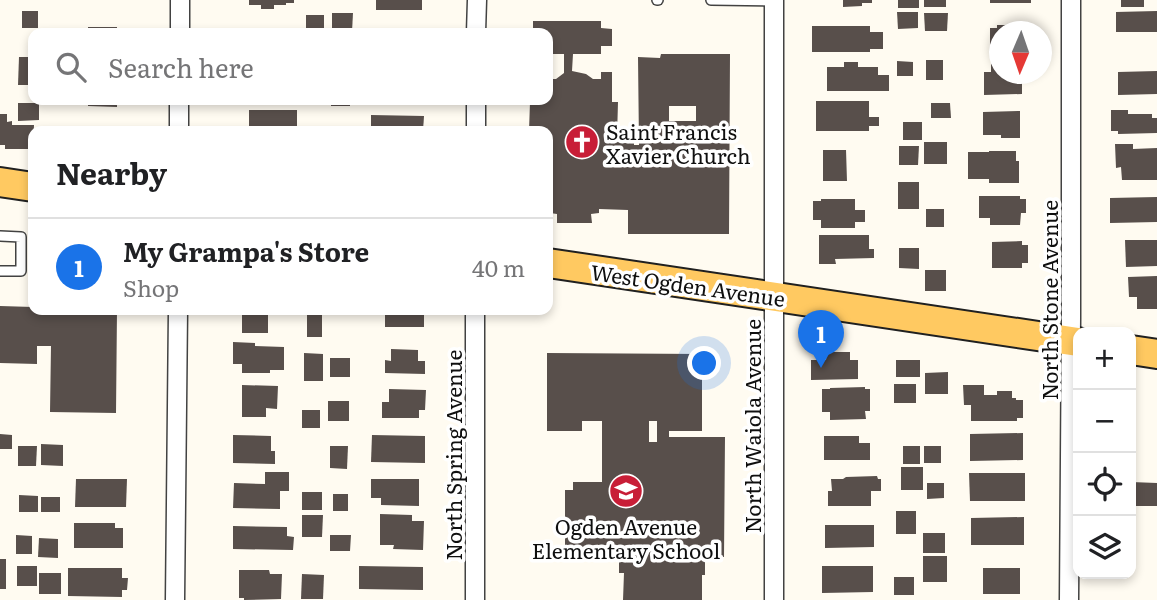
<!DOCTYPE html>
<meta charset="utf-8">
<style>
body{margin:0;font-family:Literata,serif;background:#f2f2f2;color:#202124}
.controls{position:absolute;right:21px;bottom:21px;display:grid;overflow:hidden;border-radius:14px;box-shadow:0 4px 10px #0003}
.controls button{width:63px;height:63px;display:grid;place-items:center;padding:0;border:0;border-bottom:2px solid #e0e0e0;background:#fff;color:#202124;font:35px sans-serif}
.compass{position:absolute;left:989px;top:21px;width:63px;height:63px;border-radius:50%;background:#fff;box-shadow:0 4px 10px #0003;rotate:182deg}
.you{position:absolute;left:705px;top:364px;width:24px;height:24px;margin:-18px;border:5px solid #fff;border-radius:50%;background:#1a73e8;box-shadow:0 0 0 10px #1a73e833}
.badge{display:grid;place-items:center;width:46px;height:46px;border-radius:50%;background:#1a73e8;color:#fff;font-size:23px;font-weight:700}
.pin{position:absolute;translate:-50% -58px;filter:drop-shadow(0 2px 4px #0008)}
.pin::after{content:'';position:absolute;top:37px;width:24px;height:21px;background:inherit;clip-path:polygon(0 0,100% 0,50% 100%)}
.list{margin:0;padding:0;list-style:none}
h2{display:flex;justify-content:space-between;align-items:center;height:91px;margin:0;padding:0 28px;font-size:30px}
h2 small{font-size:23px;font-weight:400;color:#757577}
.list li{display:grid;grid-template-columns:46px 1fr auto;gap:21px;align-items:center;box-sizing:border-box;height:98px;padding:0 28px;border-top:2px solid #e0e0e0}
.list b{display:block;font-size:26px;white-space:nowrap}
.list p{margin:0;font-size:23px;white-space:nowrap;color:#757577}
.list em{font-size:23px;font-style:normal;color:#757577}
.icon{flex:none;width:38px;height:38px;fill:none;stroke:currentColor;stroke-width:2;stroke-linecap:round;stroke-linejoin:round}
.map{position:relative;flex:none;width:1157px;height:600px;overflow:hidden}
.search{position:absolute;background:#fff;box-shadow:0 4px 10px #0003;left:28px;top:28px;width:525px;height:77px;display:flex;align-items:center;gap:18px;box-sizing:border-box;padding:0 24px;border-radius:14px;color:#757577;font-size:26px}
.panel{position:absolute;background:#fff;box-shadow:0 4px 10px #0003;left:28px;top:126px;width:525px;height:189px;border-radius:14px}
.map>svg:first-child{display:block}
</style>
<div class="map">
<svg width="1157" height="600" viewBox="0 0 1157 600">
<rect width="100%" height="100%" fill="#fffbf1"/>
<!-- building -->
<g fill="#584f4b" fill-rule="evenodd">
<path d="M249 0H294V3H286V5H274V9H261V5H249Z"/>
<rect x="376" y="0" width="46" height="10"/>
<path d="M843 0H872V3H862V6L843 7Z"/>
<rect x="898" y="0" width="21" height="8"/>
<rect x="924" y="0" width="22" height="7"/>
<rect x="990" y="0" width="41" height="3"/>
<rect x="1121" y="0" width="23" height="7"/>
<rect x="22" y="11" width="16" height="17"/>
<path d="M1157 11V32H1116V12Z"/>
<path d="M897 12H918V28L898 29Z"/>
<path d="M332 13H353L352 32H332Z"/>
<path d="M924 13H948L947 31H925Z"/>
<rect x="306" y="15" width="18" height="18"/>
<path d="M533 21H601V28L612 29V46H601V54H573L572 71 586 74 593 79H601V72H612V102H618L617 137H634V145H639L638 57 660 58 661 54H730L729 234H628V210L599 209V213L591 214 592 223H557V214L550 213 551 148H548V131H529L530 102H537V100H548V79H556L564 73V54H548V33H533ZM669 106H696V121H669Z"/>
<path d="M997 25H1014V28H1027L1028 32H1000V45H990V28H997Z"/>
<path d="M812 26H870V32H883V49H870V52H812Z"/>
<rect x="88" y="27" width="29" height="6"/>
<rect x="248" y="29" width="37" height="4"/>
<path d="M389 29H429L428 33H389Z"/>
<path d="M991 55 1000 56V74H1022V94L984 95V72H991Z"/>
<path d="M19 57H33V85H18Z"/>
<rect x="926" y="60" width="17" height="20"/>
<path d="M897 61 913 62V76H897Z"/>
<path d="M844 62H858V67H878V75H889V91H827V67H844Z"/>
<path d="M1157 71V94L1118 95V72Z"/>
<path d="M53 100H117V107L88 106V103H53Z"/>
<rect x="331" y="100" width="19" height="6"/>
<rect x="384" y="100" width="42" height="5"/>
<path d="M816 101H869V117H879V126H869V131H816Z"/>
<path d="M18 103H39V120L18 121Z"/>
<path d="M931 103H950L951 118H931Z"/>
<rect x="249" y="110" width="48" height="21"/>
<path d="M1111 110H1128V114H1152V118H1157V133L1118 134V131H1111Z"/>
<path d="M1020 111V138H1001V135H983V112Z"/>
<path d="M0 114H7V122L12 121V125H34L33 149H5V145H0Z"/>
<path d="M371 115 424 116 423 131H371Z"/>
<rect x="903" y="122" width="19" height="18"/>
<rect x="924" y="142" width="23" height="22"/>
<path d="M1115 144H1133V149L1157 148V180H1122L1121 167 1116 168Z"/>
<path d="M899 146H919L918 165H899Z"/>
<path d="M823 150H846L847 181H823Z"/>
<path d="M989 151H1016V161H1019V183H989V179H968V152H989Z"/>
<rect x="898" y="182" width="21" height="27"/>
<path d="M979 196H1020V199H1026V213H1021L1020 225H990V218H979Z"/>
<path d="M1157 197V222L1110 223V198Z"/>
<path d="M821 199H855V210H865V222H855V228H821V220H813V201H821Z"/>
<rect x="926" y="209" width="18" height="18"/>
<path d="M819 235H869V249H874V258L835 259 836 264H819Z"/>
<path d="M1125 240H1157V266L1126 267Z"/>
<path d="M1022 241V245H1028V263H1022V268H992V242Z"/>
<path d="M899 248H919V269L899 268Z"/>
<rect x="925" y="270" width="21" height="21"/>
<path d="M1157 276V309H1137V297H1129L1128 277Z"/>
<path d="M0 306 33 307V310H37V313H51V310H117L116 413 50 412 51 346H37V364L0 363Z"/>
<rect x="242" y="310" width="26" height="23"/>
<path d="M389 310H424V327H385V312H389Z"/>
<rect x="307" y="313" width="15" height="24"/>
<path d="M233 342 255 343V346L284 347V370H270V373H242V364H233Z"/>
<path d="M391 349 418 350V361H425V374L385 373V360L391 361Z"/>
<path d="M827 352H850V360H858V379L811 380V360H826Z"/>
<path d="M304 353 323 354V381H304Z"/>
<path d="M547 353 702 354V431H669V437H725L724 557H705V575H702V600H623L624 573H619V560H572V551H565V490H573V482H602V421H582V431H547ZM649 421H657V442H649Z"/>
<rect x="330" y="358" width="20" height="19"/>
<rect x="896" y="360" width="24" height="17"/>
<path d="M948 372V394H925V373Z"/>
<rect x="894" y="384" width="22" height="19"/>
<path d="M242 385 278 386 277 409 266 408V417H242Z"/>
<path d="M963 385H984V395H997V391H1012V398H1016V400H1023V418H1017V421H971V405H964Z"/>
<path d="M865 387V389H870V411H865L866 419 830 420V412H822V389H830V388Z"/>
<path d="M389 389 426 390 425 410H419V418H382V402H389Z"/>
<rect x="328" y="401" width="21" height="20"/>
<rect x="302" y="410" width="18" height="18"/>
<path d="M1023 433V460L970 461V434Z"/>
<path d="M0 434 12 435V449H0Z"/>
<path d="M233 435 271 436V451H275V464L233 463Z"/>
<path d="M372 435 425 436V463L371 462Z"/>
<path d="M824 436H859V443H870V460H824Z"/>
<path d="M41 444 63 445V466L41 465Z"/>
<path d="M18 446H37L36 466H18Z"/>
<path d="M330 446H348L347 469 330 468Z"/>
<rect x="903" y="446" width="17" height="18"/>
<rect x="924" y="446" width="17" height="17"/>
<rect x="901" y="467" width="22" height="23"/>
<path d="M265 472H289V491H280V509L233 508 234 483 265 484Z"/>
<path d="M969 473H1025V501H970Z"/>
<path d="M877 476 878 479H881V491H871V506H828V491H832L831 479H843L846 477Z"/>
<path d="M76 479H127L126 507H75Z"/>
<path d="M371 479H419V506L381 505V498H371Z"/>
<path d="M1131 482 1157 483V506H1131Z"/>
<path d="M927 483H944V498L927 499Z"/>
<rect x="302" y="492" width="20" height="18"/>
<rect x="333" y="494" width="15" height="17"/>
<path d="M19 495 38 496V512H19Z"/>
<rect x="41" y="497" width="19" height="15"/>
<rect x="896" y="511" width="20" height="23"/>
<path d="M380 514 412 515V521H424L423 550 393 549 394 545H380Z"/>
<path d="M302 515H323L322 537H302Z"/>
<path d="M1024 517V545H971V518Z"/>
<path d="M74 523H115V528H123V548H74Z"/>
<path d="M825 525H874V547L825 548Z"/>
<path d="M233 526 287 527V536L294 537 293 550 233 549Z"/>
<rect x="923" y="533" width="22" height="20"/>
<path d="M16 535 32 536V554H16Z"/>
<path d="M330 535H351L350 551H330Z"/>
<path d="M39 538 58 539V558L38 557Z"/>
<rect x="923" y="556" width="24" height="26"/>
<rect x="0" y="559" width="6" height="30"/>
<rect x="17" y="566" width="20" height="20"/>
<path d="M359 566 423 567V590L359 589Z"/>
<path d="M822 566H873V592L822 593Z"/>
<path d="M68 568H122V578H128L127 590H122V597L68 596Z"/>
<rect x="983" y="568" width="37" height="26"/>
<path d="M239 570H269L270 574H282L281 599 244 600V598H239Z"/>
<rect x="39" y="573" width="22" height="21"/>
<path d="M302 574 324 575 323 599H301Z"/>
<rect x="894" y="577" width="20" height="18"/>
</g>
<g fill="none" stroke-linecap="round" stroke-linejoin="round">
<!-- service casing -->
<g stroke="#424242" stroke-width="12">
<g id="service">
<path d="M657 0H658"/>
<path d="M711 0 774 1"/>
<path d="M0 236 21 237V271H0"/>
</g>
</g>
<!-- minor casing -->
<g stroke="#424242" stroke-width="21">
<g id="minor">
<path d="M180 33V0"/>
<path d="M476 33 477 0"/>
<path d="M179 131V100"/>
<path d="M476 131V100"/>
<path d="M175 600 178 310"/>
<path d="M475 600V310"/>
<path d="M774 600V0"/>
<path d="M1069 600 1071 318V0"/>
</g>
</g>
<!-- primary casing -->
<g stroke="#202020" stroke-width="32">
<g id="primary">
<path d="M0 182 33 187"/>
<path d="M548 263 1078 342"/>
<path d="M1131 350 1157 354"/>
</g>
</g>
<!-- service -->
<use href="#service" stroke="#fff" stroke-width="9"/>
<!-- minor -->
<use href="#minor" stroke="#fff" stroke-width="18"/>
<!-- primary -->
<use href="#primary" stroke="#ffc961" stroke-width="28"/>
</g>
<!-- icons -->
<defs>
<g id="church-disc" transform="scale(1.75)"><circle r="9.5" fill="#c81e37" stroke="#fff"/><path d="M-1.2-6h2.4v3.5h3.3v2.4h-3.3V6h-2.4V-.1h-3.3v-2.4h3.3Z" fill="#fff"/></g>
<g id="school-disc" transform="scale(1.75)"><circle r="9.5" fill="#c81e37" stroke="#fff"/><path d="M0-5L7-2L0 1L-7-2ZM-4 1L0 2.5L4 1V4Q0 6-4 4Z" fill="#fff"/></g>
</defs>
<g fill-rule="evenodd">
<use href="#church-disc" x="582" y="142"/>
<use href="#school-disc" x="626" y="491"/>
</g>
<g text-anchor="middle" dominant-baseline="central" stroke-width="7" stroke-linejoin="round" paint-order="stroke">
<!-- poi labels -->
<g font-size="21" fill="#0f0f0f" stroke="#fff" text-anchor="start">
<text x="606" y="130">Saint Francis<tspan x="606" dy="24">Xavier Church</tspan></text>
<text x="626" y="525" text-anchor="middle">Ogden Avenue<tspan x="626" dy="24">Elementary School</tspan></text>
</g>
<!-- street labels -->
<g font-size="21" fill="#0f0f0f" stroke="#fff">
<text transform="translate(688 284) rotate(8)">West Ogden Avenue</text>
<text transform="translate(1048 300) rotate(-90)">North Stone Avenue</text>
<text transform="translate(751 426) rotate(-90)">North Waiola Avenue</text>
<text transform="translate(452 455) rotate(-90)">North Spring Avenue</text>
</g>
</g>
</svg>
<div class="controls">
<button>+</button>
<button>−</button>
<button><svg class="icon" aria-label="locate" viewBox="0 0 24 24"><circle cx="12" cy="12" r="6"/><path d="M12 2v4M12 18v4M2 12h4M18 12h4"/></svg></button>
<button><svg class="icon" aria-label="layers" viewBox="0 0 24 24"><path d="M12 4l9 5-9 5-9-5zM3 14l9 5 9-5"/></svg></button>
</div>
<svg class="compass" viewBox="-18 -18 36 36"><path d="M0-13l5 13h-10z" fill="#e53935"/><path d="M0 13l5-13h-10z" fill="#757577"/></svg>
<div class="you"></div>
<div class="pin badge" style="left:821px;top:368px">1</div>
<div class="search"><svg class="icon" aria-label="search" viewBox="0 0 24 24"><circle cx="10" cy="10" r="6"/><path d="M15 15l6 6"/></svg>Search here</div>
<section class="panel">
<h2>Nearby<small></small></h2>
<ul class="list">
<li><span class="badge">1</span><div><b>My Grampa's Store</b><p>Shop</p></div><em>40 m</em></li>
</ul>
</section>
</div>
